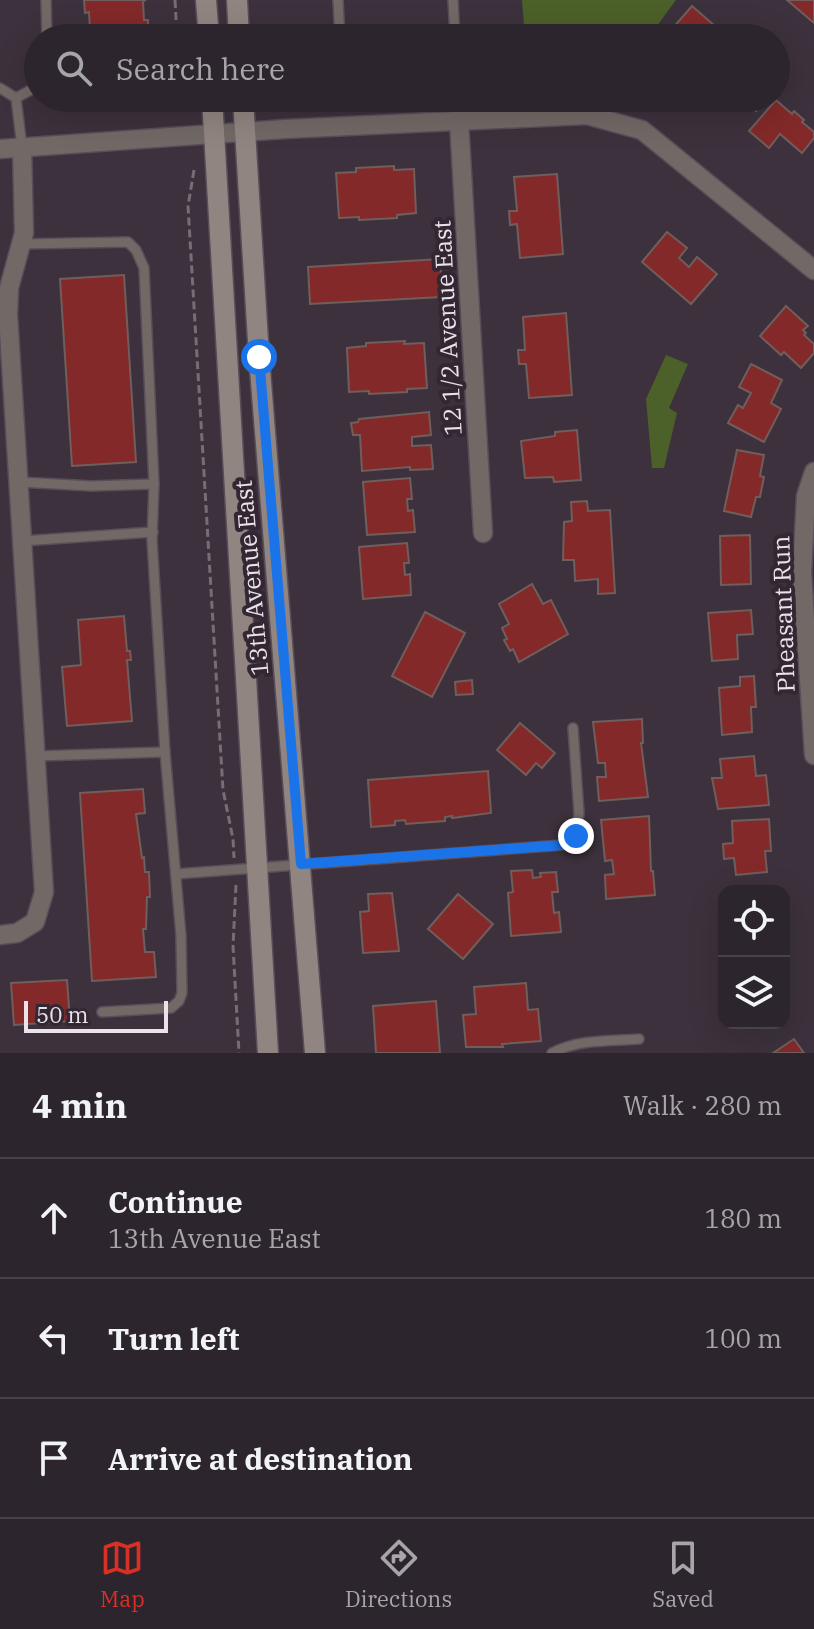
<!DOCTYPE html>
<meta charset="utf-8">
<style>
body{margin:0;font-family:"IBM Plex Serif",serif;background:#352d35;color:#f1f3f6}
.controls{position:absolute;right:24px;bottom:24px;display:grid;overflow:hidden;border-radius:16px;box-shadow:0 8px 32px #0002}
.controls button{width:72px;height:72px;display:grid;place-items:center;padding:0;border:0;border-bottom:2px solid #484249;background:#2d252d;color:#f1f3f6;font:40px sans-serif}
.scale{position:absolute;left:24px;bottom:20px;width:144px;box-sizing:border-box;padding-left:8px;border:4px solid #eae3ea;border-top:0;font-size:22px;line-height:28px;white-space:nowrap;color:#eae3ea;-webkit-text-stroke:6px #322732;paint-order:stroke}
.stop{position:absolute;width:24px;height:24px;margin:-18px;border:6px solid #1a73e8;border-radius:50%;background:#fff}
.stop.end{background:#1a73e8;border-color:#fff;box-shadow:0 2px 8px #0008}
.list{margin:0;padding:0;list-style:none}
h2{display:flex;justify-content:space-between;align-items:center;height:104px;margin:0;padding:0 32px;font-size:34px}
h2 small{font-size:26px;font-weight:400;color:#a7a5aa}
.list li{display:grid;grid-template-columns:52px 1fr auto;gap:24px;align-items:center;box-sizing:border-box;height:120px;padding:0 32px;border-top:2px solid #484249}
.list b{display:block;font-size:30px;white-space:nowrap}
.list p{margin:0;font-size:26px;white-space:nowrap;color:#a7a5aa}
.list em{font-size:26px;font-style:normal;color:#a7a5aa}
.icon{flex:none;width:44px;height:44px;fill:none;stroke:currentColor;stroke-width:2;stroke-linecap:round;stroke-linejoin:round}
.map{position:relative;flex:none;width:814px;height:1053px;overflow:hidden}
.search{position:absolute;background:#2d252d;box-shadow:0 8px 32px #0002;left:24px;right:24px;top:24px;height:88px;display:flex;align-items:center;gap:20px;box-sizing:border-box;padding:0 28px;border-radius:44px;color:#a7a5aa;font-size:30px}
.sheet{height:464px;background:#2d252d}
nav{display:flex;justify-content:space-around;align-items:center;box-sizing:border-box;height:112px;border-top:2px solid #484249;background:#2d252d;font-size:22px;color:#a7a5aa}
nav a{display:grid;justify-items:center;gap:4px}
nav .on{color:#d93025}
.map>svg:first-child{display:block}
</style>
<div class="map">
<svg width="814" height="1053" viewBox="0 0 814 1053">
<rect width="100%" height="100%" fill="#3c313c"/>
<!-- green -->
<g fill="#4c6029">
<path d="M522 0H676L648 38H525Z"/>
<path d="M666 355 688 364 669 408 677 413 664 468H652L646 399Z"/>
</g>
<!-- building -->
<g fill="#832929" stroke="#705e5c" stroke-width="2">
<path d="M84 0H146L143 1 144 20H148V30L145 31 146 38H87V30H90L89 12 85 13Z"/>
<path d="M787 0H814V23Z"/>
<path d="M692 6 722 32 717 38H681L671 30Z"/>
<path d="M740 98H767L756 111Z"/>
<path d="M776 100 792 114 794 111 804 120 802 122 814 132V138L802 153 780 134 769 148 749 131Z"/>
<path d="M394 166V170L414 169 416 213 397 215V218L359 220V217L339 218 336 173 356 172V168Z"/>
<path d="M557 174 563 254 520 258 517 224 510 225 509 211H517L514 177Z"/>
<path d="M667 232 687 248 679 258 689 267 697 257 717 274 691 304 642 262Z"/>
<path d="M440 259 442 297 310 304 308 267Z"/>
<path d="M124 275 136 462 72 466 60 279Z"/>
<path d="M786 306 808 326 803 330 806 333 804 335 814 344V353L801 368 784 352 781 355 760 336Z"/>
<path d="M566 313 572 395 529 398 526 364H519L518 350H525L523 317Z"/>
<path d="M405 341 404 344 424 343 427 388 407 389V392L369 394V391L349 392 347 348 366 346V343Z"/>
<path d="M751 364 782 380 771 403 781 409 764 442 728 423 738 405 743 408 751 393 739 387Z"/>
<path d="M429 412 431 435 412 437V446L431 445 433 469 410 470V467L362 471 360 435H353L351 423 358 422 359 419Z"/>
<path d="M577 430 581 480 554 482 553 477 525 478 521 441 555 436V432Z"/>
<path d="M737 450 764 455 760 476 764 477 760 497H756L751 517 724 511Z"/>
<path d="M410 478 412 499H407L408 511 413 510 415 532 367 535 363 482Z"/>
<path d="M587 501 588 511 610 510 615 593 598 594V579L575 581 574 560H563L564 522 572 521 571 502Z"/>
<path d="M750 535 751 584 721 585 720 536Z"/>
<path d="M407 543 409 563H404L405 575 410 574 411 595 363 599 359 547Z"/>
<path d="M532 584 543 604 551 600 568 634 519 662 513 649 510 651 504 640 507 639 502 628 509 624 499 604Z"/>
<path d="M751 610 753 634 737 635 738 659 712 661 708 613Z"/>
<path d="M425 612 465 633 432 697 392 676Z"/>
<path d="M124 616 127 651H130L131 660H127L132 721 67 726 62 667 81 665 78 620Z"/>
<path d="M754 676 756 707H751L752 732 722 735 719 688 740 686V677Z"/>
<path d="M472 680 473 694 456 695 455 682Z"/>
<path d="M642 719 643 743H641L648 797 599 801 597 777H606L605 763H598L593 722Z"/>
<path d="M520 723 555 753 542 768 536 763 526 775 497 750Z"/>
<path d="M754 756 756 776 766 775 769 805 718 809 712 778H722L720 759Z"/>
<path d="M488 771 491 813 452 818V816L445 817V821L406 824 405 820 395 821V825L371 827 368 780Z"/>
<path d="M143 789 145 813 136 814 142 858 144 857 145 872H149L150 897H147L146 929H143L145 952H154L156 977 92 981 80 793Z"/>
<path d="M649 816 651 871H653L655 895 606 899 605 875 614 874 612 860 605 861 601 820Z"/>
<path d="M769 819 771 851H765L767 872 736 875 734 858 724 859 723 844 733 843 732 821Z"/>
<path d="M532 870 533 878 541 877 540 873 556 872 558 892H552L554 913 559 912 561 932 511 936 508 893 513 892 511 871Z"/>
<path d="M392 893 399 951 363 953 360 912 369 911 368 894Z"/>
<path d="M458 894 493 924 463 959 428 929Z"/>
<path d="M67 980 70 1021 14 1025 11 983Z"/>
<path d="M526 983 528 1010 538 1009 541 1041 502 1044 503 1047H466L463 1015 476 1014 474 987Z"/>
<path d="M436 1001 440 1053H376L373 1006Z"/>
<path d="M794 1039 804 1053H773Z"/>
</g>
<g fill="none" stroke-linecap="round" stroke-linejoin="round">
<!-- service casing -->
<g stroke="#584d58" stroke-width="12">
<g id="service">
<path d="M46 0 47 38"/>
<path d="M338 0 340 38"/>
<path d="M453 0 455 38"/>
<path d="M0 88 16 98 22 147"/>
<path d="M16 98 36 87 38 82"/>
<path d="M458 98 459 121"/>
<path d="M21 244 128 242 136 250 144 268 154 484 152 540 165 752 36 756"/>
<path d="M19 482 92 486 154 484"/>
<path d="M22 541 153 532"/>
<path d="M176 874 562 845 576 836 579 813 573 728"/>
<path d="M102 1012 171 1008 179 1001 182 993 181 936 165 752"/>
<path d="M552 1053C578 1039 611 1041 639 1039"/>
</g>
</g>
<!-- minor casing -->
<g stroke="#584d58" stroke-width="21">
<g id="minor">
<path d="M459 121 483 533"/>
<path d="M0 149 285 129 587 115 642 130 814 270"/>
<path d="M814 472 806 496 802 573 814 755"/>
<path d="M0 935 17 933 35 922 44 892 8 315 9 288 24 233 22 147"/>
</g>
</g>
<!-- secondary casing -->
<g stroke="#584d58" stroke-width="23">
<g id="secondary">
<path d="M206 0 209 38"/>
<path d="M237 0 239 38"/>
<path d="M212 98 268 1053"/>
<path d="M243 98 259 357 315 1053"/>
</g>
</g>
<!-- path -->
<g stroke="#776d77" stroke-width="3" stroke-dasharray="8 4" stroke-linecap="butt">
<path d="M175 0 177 38"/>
<path d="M188 98 190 105"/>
<path d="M194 170 188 206 223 790 233 839 234 858"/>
<path d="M236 885 233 946 239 1053"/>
</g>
<!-- service -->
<use href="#service" stroke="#716966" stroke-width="9"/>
<!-- minor -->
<use href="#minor" stroke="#716966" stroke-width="18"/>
<!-- secondary -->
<use href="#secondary" stroke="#918581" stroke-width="20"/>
</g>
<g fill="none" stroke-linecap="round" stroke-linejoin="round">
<!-- route -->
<path stroke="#1a73e8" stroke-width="10" d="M259 357 301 864 562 845 576 836"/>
</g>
<g text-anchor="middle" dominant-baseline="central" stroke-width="8" stroke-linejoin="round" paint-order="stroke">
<!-- street labels -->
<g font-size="24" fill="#eae3ea" stroke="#322732">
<text transform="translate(447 328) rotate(-93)">12 1/2 Avenue East</text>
<text transform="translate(251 578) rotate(-95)">13th Avenue East</text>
<text transform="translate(783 614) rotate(-92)">Pheasant Run</text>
</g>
</g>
</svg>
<div class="controls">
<button><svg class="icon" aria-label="locate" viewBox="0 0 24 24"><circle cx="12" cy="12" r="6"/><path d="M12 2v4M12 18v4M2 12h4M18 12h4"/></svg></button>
<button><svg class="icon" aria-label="layers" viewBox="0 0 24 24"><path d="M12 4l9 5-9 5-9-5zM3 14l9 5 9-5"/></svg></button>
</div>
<div class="scale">50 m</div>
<div class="stop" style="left:259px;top:357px"></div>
<div class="stop end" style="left:576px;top:836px"></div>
<div class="search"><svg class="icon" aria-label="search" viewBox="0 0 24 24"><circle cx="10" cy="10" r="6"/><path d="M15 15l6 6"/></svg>Search here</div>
</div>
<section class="sheet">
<h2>4 min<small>Walk · 280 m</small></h2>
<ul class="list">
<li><svg class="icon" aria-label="ahead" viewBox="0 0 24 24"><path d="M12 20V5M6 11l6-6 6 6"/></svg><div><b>Continue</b><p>13th Avenue East</p></div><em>180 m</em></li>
<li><svg class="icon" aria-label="left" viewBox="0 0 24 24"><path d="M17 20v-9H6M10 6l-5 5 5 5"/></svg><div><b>Turn left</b></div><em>100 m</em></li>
<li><svg class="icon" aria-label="arrive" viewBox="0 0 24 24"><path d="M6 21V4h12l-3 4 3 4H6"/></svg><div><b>Arrive at destination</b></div></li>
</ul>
</section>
<nav>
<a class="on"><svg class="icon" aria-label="map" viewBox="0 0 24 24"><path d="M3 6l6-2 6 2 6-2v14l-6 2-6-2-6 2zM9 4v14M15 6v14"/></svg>Map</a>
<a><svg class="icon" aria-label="directions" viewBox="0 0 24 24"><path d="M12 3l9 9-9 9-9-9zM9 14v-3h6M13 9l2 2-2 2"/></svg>Directions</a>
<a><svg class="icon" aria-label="saved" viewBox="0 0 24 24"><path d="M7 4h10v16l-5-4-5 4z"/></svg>Saved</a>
</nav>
